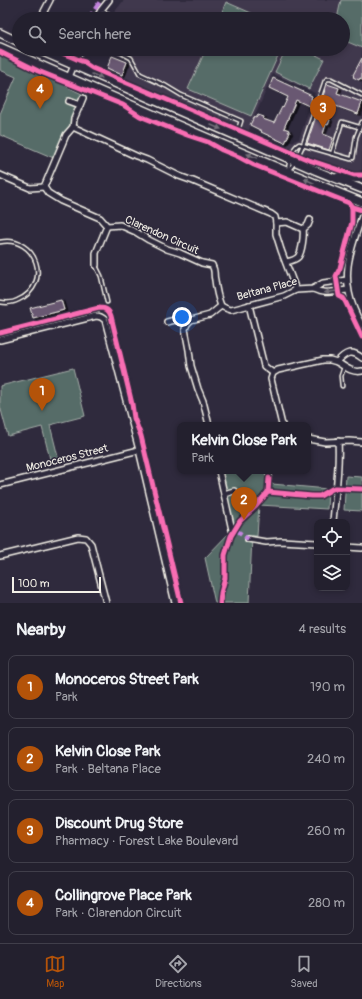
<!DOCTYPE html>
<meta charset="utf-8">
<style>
body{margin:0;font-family:Pangolin,sans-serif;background:#2f2d3a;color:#f1f3f6}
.controls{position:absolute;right:12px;bottom:12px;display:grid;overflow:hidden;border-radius:8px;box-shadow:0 2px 6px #0003}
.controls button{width:36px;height:36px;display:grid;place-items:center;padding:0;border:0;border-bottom:1px solid #403e4a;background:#23202e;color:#f1f3f6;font:20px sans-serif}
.scale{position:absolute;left:12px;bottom:10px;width:89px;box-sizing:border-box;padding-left:4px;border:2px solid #f4f1e8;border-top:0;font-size:11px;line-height:14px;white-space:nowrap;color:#f4f1e8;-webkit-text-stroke:3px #2f2a3d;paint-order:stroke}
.you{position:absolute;left:182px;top:317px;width:14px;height:14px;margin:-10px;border:3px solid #fff;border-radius:50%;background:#1a73e8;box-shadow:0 0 0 6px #1a73e833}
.badge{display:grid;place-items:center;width:26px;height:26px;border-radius:50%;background:#b45309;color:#fff;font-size:13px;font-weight:700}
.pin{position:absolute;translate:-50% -33px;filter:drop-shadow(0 1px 2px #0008)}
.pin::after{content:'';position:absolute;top:21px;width:14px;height:12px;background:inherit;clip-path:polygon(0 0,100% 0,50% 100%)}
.popup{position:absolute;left:177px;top:422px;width:134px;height:52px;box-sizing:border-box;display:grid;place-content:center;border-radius:8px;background:#23202e;filter:drop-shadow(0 1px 3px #0005);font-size:13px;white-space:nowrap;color:#a3a3aa}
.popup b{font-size:15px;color:#f1f3f6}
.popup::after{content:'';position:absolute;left:50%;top:100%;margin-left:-8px;border:8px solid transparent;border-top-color:#23202e}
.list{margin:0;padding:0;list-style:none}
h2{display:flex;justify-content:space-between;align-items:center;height:52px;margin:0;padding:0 16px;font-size:17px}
h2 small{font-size:13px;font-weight:400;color:#a3a3aa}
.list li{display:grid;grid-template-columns:26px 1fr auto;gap:12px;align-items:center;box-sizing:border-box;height:64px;margin:0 8px 8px;padding:0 8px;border:1px solid #403e4a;border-radius:8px}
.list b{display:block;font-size:15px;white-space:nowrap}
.list p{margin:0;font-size:13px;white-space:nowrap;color:#a3a3aa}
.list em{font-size:13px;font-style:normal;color:#a3a3aa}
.icon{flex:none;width:22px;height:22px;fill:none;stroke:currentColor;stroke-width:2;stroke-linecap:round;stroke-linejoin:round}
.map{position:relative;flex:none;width:362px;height:603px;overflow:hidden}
.search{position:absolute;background:#23202e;box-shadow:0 2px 6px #0003;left:12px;right:12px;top:12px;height:44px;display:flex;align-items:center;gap:10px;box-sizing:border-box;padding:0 14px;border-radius:22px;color:#a3a3aa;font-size:15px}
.sheet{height:340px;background:#23202e}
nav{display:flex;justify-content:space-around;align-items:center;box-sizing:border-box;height:56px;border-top:1px solid #403e4a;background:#23202e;font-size:11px;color:#a3a3aa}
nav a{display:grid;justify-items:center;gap:2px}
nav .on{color:#b45309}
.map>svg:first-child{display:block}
</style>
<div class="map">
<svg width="362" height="603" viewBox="0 0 362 603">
<defs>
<filter id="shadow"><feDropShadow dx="3" dy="1.5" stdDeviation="0" flood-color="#0009"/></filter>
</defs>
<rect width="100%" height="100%" fill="#2f2a3d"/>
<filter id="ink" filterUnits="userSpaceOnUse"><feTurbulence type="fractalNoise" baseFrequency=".025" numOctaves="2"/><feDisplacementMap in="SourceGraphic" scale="8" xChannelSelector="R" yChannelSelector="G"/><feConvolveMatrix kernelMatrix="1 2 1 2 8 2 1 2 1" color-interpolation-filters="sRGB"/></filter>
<g filter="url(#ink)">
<!-- built -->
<path fill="#40384d" d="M124 0H362V170L355 172 345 170 286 148 288 143 299 139 315 93 273 74 248 132 124 79 131 61 104 49H343V19H109Z"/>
<!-- green -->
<g fill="#566c68" stroke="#a5aea8">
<path d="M341 0H362V48L343 40V19H337Z"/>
<path d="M226 2 265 19H219Z"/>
<path d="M206 49H281L251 116 188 89Z"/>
<path d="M286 49H304L324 59 309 89 275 72Z"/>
<path d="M0 54 84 95 74 119 73 127 56 159 0 135V114L16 77 0 70Z"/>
<path d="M73 368 85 416 50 425 59 461 51 463 42 427 8 436 0 406V386Z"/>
<path d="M219 471H269V478L272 484 328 489 327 509 259 505 257 536H252L249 603H215L205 558 232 530Z"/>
<path d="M346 476 362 477V511L344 510Z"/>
</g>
<!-- building -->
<g fill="#695872" stroke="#f4f1e8" filter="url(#shadow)">
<path d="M112 56 127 62 122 75 107 68Z"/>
<path d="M362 58V79L360 78 359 80 353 77 354 76 353 75Z"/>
<path d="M273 78 312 96 311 99H312L309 106 296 100 284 128 289 130 288 132H290L285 143 261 132 262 131 250 125 254 117 256 118 258 115 264 117 263 119 274 123 282 107 283 108 288 97 269 88Z"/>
<path d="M327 84 339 88 337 93 362 102 358 114 333 105 328 119 330 120 328 125 326 124 323 134 333 138 329 150 307 143Z"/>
<path d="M61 300 64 310 33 318 30 308Z"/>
</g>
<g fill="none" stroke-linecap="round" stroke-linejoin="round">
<!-- service casing -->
<g stroke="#f4f1e8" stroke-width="5.5">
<g id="service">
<path d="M102 10 113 19"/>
<path d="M114 49 131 58 140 74 166 86 181 95 241 121 238 130 243 136"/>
<path d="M332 154 342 122 359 127"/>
<path d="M288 171 295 162 303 145 325 81 327 79H331L362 95"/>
<path d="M288 171C289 161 291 149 299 144L351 159 353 158 356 137 362 122"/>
<path d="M0 242C37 235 53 285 18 300 13 303 6 303 0 302"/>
<path d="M96 266 101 276 107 302"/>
<path d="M342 386 341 376 344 367"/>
</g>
</g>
<!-- minor casing -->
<g stroke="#f4f1e8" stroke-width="8">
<g id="minor">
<path d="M40 19 50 0"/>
<path d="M96 19 101 10 109 0"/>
<path d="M69 77 81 49"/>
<path d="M83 98 74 119 73 127 66 135 44 187 48 193 61 201 100 218 107 226 120 225 136 232 149 240 167 249 180 253 202 263 212 265C216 273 213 272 215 280 216 289 218 298 221 306"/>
<path d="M69 101 80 105"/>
<path d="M73 127 123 150 136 156 147 160 179 176 193 181 271 214 275 217 276 223V234L281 250 296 290"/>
<path d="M0 175 30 188 44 187"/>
<path d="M362 216C351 249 340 274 354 309 356 314 359 320 362 325"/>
<path d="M276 223 287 222 303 229C304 235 302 252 298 257 295 260 290 261 286 262"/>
<path d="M303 229 308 225 310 220"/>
<path d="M96 265V253L107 226"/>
<path d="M313 289C325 295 334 291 348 290"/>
<path d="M249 305 264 366 273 373"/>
<path d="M221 306 225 308 231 310 284 296 296 290 313 289 323 283 347 280"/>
<path d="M167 322 175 320 187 324"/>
<path d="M0 340 96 316C100 316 102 317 105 320L139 450 175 603"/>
<path d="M362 358C351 349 345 353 337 362 345 367 352 373 362 371"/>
<path d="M209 425 203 401 198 389 191 366 189 350 185 329 187 324 191 320 210 315 221 306"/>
<path d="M282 425 271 379 273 373 278 370 323 360H330L337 362"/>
<path d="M308 439 325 442 349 441 362 442"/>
<path d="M219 471 232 530"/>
<path d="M269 478V471"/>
<path d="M0 485 139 450"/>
<path d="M224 494 234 491"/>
<path d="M333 522C335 495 340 469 338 441"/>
<path d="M248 539 266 542 281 541 317 543"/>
<path d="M347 547 362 548"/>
<path d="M0 556 78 537 86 538 91 544 106 603"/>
</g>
</g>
<!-- secondary casing -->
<g stroke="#f4f1e8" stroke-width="10">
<g id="secondary">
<path d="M0 33 19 42"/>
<path d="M0 47C120 100 240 153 362 202"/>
<path d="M36 49 317 171 362 189"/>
<path d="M338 177 362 179"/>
</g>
</g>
<!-- service -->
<use href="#service" stroke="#2f2a3d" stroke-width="2.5"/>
<!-- minor -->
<use href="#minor" stroke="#2f2a3d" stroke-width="5"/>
<!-- secondary -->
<use href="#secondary" stroke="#2f2a3d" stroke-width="7"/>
<!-- quiet -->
<g stroke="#c483df" stroke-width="4" stroke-dasharray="8 4" stroke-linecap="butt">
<path d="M88 19 101 0"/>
<path d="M235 529 248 539"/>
</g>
<!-- cycleway casing -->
<g stroke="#2f2a3d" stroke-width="8">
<g id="cycleway">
<path d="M52 49C57 51 62 53 67 55 74 57 79 61 85 62L86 64 92 68 309 160 354 175H362"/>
<path d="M0 52 38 71 123 105 140 116 187 135 208 142 222 150 239 157 254 165 349 203 352 207 362 210"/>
<path d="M352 207V222L340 268 336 276 339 296 343 298 345 301 362 337"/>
<path d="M0 333 99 308C106 308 109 310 111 316L132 404 134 418 141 436 181 603"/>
<path d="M268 492 312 496H320L332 489 336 488 362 489"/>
<path d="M220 603 221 593 225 578V555L231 536 240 521 255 507 268 492 269 478"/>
</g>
</g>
<!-- cycleway -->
<use href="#cycleway" stroke="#f96db3" stroke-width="5"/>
</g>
<!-- one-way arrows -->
<defs><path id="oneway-solid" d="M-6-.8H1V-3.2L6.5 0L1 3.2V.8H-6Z"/></defs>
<g fill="#747079">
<use href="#oneway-solid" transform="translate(97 76) rotate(23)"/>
<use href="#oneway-solid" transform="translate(216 127) rotate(23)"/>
<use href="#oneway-solid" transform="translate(252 156) rotate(-157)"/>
<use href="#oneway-solid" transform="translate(309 181) rotate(-156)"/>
<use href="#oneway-solid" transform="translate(330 292) rotate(173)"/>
</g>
</g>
<g text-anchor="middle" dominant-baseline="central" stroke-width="3" stroke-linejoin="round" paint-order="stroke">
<!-- street labels -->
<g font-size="11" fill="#f4f1e8" stroke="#2f2a3d">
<text transform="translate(162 235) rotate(24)">Clarendon Circuit</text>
<text transform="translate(267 289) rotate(-15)">Beltana Place</text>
<text transform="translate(67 458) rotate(-14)">Monoceros Street</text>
</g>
</g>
</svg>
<div class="controls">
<button><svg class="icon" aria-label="locate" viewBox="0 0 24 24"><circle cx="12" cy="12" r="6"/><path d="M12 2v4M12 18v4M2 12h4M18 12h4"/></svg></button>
<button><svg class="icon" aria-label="layers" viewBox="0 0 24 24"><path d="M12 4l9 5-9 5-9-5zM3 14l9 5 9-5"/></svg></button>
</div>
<div class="scale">100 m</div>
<div class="you"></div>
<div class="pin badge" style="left:42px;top:411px">1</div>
<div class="pin badge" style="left:244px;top:520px">2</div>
<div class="popup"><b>Kelvin Close Park</b>Park</div>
<div class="pin badge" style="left:323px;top:128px">3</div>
<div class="pin badge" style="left:40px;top:109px">4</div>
<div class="search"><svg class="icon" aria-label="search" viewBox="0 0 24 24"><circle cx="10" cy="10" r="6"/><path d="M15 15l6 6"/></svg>Search here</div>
</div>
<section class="sheet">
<h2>Nearby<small>4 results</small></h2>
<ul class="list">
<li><span class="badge">1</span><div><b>Monoceros Street Park</b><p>Park</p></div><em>190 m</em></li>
<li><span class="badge">2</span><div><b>Kelvin Close Park</b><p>Park · Beltana Place</p></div><em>240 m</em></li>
<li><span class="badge">3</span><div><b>Discount Drug Store</b><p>Pharmacy · Forest Lake Boulevard</p></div><em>260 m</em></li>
<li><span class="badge">4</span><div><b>Collingrove Place Park</b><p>Park · Clarendon Circuit</p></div><em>280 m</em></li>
</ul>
</section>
<nav>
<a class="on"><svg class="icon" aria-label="map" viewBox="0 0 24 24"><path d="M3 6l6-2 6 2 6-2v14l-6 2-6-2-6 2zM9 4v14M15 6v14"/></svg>Map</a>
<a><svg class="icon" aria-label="directions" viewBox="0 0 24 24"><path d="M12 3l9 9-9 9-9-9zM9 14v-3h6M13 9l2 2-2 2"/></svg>Directions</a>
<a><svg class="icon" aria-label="saved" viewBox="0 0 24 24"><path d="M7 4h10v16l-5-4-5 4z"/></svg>Saved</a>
</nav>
